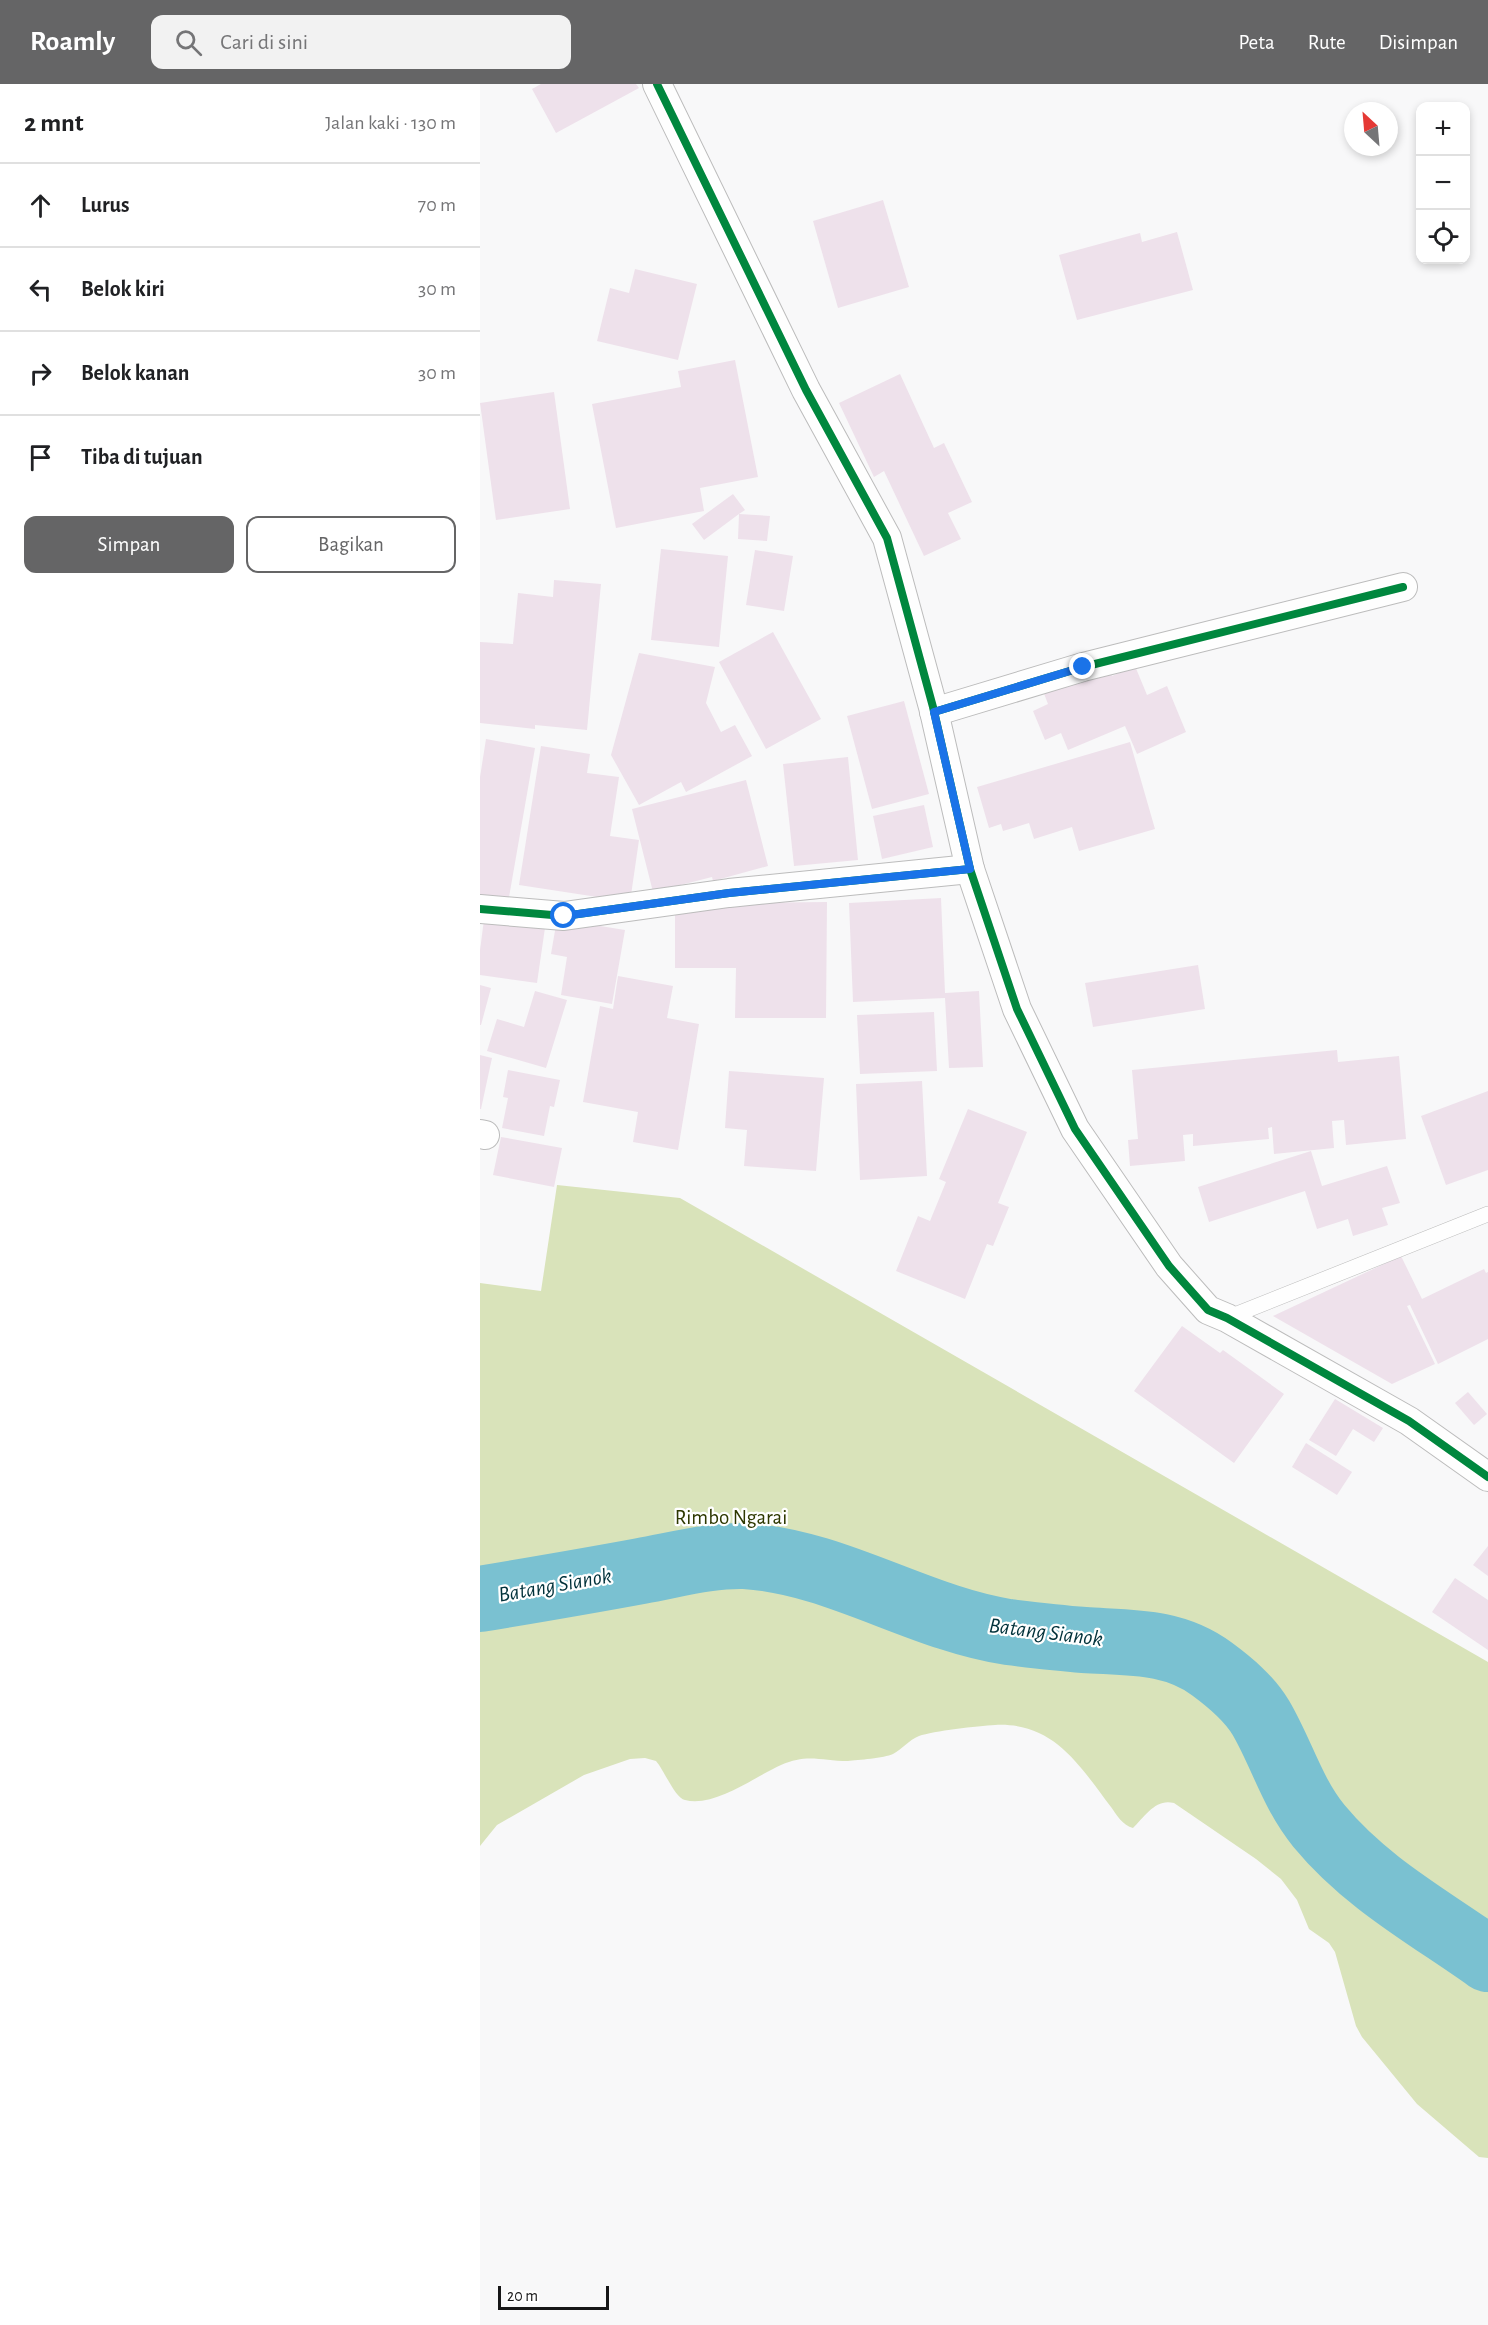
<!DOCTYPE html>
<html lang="id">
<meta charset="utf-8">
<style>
body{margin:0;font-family:"Alegreya Sans",sans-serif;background:#f2f2f2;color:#202124}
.controls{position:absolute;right:18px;top:18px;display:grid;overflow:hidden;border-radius:12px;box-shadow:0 3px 9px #0003}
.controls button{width:54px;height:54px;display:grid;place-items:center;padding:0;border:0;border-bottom:2px solid #e0e0e0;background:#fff;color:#202124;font:30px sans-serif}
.compass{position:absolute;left:864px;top:18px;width:54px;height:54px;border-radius:50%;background:#fff;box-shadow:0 3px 9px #0003;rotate:334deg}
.scale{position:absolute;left:18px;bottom:15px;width:111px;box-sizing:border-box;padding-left:6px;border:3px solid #161617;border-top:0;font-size:16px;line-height:21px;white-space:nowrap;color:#161617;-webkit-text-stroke:4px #fff;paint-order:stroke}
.stop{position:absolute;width:18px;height:18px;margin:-14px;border:4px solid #1a73e8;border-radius:50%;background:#fff}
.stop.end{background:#1a73e8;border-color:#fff;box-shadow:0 2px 6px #0008}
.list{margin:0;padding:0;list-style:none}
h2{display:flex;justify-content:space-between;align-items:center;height:78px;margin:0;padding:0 24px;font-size:26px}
h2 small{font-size:20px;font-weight:400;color:#757577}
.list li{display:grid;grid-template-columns:39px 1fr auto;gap:18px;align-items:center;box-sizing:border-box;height:84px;padding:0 24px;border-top:2px solid #e0e0e0}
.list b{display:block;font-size:22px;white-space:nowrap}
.list em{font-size:20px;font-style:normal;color:#757577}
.actions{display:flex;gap:12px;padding:18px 24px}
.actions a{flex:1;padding:14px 0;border:2px solid #656566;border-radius:12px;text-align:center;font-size:21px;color:#656566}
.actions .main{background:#656566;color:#fff}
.icon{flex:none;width:33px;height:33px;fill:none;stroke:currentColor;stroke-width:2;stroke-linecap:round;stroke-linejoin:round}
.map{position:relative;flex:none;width:1008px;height:2241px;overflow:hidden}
header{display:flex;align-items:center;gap:36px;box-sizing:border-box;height:84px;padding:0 30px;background:#656566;color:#fff}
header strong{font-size:28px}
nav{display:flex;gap:33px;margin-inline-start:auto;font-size:21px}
.search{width:420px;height:54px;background:#f2f2f2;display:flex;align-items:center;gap:15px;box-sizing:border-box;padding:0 21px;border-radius:12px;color:#757577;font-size:22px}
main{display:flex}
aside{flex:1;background:#fff}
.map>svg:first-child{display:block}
</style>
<header>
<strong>Roamly</strong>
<div class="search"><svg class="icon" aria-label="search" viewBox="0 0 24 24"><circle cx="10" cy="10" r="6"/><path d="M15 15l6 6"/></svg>Cari di sini</div>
<nav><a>Peta</a><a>Rute</a><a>Disimpan</a></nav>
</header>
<main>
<aside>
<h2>2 mnt<small>Jalan kaki · 130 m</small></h2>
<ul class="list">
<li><svg class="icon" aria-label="ahead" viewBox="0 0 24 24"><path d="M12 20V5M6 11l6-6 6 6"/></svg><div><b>Lurus</b></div><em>70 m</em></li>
<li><svg class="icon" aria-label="left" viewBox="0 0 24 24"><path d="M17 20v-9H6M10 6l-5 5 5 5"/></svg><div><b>Belok kiri</b></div><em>30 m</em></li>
<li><svg class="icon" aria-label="right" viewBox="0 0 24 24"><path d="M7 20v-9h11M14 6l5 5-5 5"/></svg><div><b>Belok kanan</b></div><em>30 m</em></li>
<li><svg class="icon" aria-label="arrive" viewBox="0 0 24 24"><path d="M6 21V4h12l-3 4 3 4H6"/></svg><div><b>Tiba di tujuan</b></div></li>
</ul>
<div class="actions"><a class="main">Simpan</a><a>Bagikan</a></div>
</aside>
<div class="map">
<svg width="1008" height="2241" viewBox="0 0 1008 2241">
<rect width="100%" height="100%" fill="#f8f8f9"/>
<!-- forest -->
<path fill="#d9e3ba" d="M77 1101 200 1114 1008 1578V2074L999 2073 937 2020 882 1953 876 1942 855 1868 849 1859 829 1845 817 1816 801 1795 776 1775 694 1719C676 1714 665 1732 653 1744 643 1742 636 1730 631 1723 599 1681 574 1638 515 1641 498 1642 453 1647 439 1652 429 1656 422 1665 413 1670 404 1674 378 1676 368 1677 342 1677 327 1669 301 1681 276 1692 234 1724 205 1716 195 1714 184 1686 176 1677L165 1674 150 1675 104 1691 17 1741 0 1762V1199L61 1207Z"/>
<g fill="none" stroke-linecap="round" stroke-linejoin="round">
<!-- river -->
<path stroke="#7ac1d1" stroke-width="66" d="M0 1515C54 1506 107 1497 161 1487 195 1481 231 1471 265 1472 357 1478 438 1534 528 1548 553 1551 579 1554 604 1556 649 1559 693 1556 732 1585 751 1599 769 1614 781 1634 802 1670 812 1709 839 1742 886 1799 949 1833 1008 1875"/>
</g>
<!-- building -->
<g fill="#eee1eb">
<path d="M61 0H156L159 4 76 49 52 5Z"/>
<path d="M403 116 429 203 358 224 333 137Z"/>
<path d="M697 148 713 206 597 236 579 171 660 149 662 158Z"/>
<path d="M155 185 217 200 198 276 117 257 130 204 149 209Z"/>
<path d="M255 276 278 393 220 404 224 427 136 444 112 320 201 303 198 287Z"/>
<path d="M420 290 454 364 464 359 492 418 468 429 481 455 444 472 404 387 394 393 359 319Z"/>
<path d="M74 308 90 425 16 436 0 319Z"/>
<path d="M253 410 265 426 259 430 290 432 287 457 258 455 259 430 224 456 212 440Z"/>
<path d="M181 465 248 472 239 563 171 556Z"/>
<path d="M275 466 313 472 304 527 266 521Z"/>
<path d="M74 496 121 500 107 646 55 641V645L0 639V558L33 560 38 509 73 513Z"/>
<path d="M293 548 341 635 286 665 239 578Z"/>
<path d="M159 569 235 583 226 619 241 648 255 641 272 672 206 708 201 698 159 721 131 671Z"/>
<path d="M627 580 632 592 655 582 667 611 687 602 706 648 657 670 645 642 588 666 581 649 565 656 553 627 568 620 563 607Z"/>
<path d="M424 617 449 710 392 725 367 632Z"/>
<path d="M6 655 55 664 28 819 0 814V693Z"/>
<path d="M650 658 675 745 599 767 592 743 554 755 549 739 523 747 521 740 509 744 497 703Z"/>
<path d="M61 662 110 670 107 689 139 693 130 752 159 756 150 818 39 801Z"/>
<path d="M368 673 378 776 314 782 303 680Z"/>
<path d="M266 696 288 782 233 797 232 793 173 808 152 725Z"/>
<path d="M444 721 453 763 402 775 393 732Z"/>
<path d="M461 814 465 909 499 907 503 983 469 984 465 914 373 918 369 819Z"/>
<path d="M347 818 346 934H255L256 884H195V824L256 823V819Z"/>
<path d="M5 828 66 837 57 899 0 891V866Z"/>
<path d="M77 835 145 846 132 920 81 911 87 873 71 870Z"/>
<path d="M718 881 725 925 613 943 605 899Z"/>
<path d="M138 892 193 902 187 934 219 940 198 1066 153 1058 158 1028 103 1018 120 922 133 925Z"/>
<path d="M0 901 11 904 1 941H0Z"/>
<path d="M55 907 87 916 66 984 7 967 17 935 44 943Z"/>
<path d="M454 928 457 987 380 990 377 931Z"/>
<path d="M857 966 858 978 919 972 926 1055 866 1061 864 1036 852 1037 854 1064 794 1070 792 1043 788 1044 789 1055 713 1062V1050L703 1051 705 1077 650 1082 648 1056 658 1055 652 986Z"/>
<path d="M0 971 12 974 1 1025H0Z"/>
<path d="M28 986 80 996 74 1023 70 1022 64 1052 22 1044 28 1014 23 1013Z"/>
<path d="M249 987 344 994 336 1087 264 1082 267 1046 245 1044Z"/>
<path d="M442 997 447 1092 380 1096 376 1000Z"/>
<path d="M1008 1007V1086L966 1101 941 1032Z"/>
<path d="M488 1025 547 1048 518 1119 529 1123 513 1162 507 1160 485 1215 416 1187 438 1132 450 1137 466 1098 459 1095Z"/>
<path d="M21 1053 82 1064 74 1103 13 1091Z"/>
<path d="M831 1067 842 1102 907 1082 920 1119 902 1124 908 1141 873 1152 868 1135 837 1145 825 1107 729 1138 718 1103Z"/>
<path d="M921 1172 942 1215 1004 1185 1006 1189 1008 1188V1255L958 1280 930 1221 927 1222 955 1280 912 1300 793 1232Z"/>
<path d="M702 1242 740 1269 743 1266 804 1310 754 1379 654 1307Z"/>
<path d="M988 1308 1007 1330 994 1341 975 1319Z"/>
<path d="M855 1315 903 1344 894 1358 873 1345 856 1372 829 1356Z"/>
<path d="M826 1359 872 1388 857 1411 812 1383Z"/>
<path d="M1008 1462V1492L993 1481Z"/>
<path d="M975 1494 1008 1516V1566L952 1528Z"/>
</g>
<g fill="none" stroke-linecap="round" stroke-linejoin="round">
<!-- service casing -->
<g stroke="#bcbcbc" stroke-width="16">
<path id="service" d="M747 1234 1008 1130"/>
</g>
<!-- minor casing -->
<g stroke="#bcbcbc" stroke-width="30">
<g id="minor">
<path d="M177 0 326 306 407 454 453 623 490 785 537 925 595 1045 689 1182 728 1226 747 1234 929 1337 1008 1393"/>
<path d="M454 628 603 583 923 503"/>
<path d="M0 825 84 832 249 809 490 785"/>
<path d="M0 1050 5 1051"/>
</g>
</g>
<!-- service -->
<use href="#service" stroke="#fefefe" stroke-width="15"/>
<!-- minor -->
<use href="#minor" stroke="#fefefe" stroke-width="28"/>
<!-- cycleway casing -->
<g stroke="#fff" stroke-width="11">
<g id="cycleway">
<path d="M177 0 326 306 407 454 453 623 490 785 537 925 595 1045 689 1182 728 1226 747 1234 929 1337 1008 1393"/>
<path d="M454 628 603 583 923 503"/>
<path d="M0 825 84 832 249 809 490 785"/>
</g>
</g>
<!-- cycleway -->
<use href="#cycleway" stroke="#00873e" stroke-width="8"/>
</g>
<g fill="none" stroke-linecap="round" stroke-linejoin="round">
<!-- route -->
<path stroke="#1a73e8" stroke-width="8" d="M84 832 249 809 490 785 454 628 603 583"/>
</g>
<g text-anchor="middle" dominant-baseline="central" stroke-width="4.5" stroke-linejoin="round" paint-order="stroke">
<!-- park labels -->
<g font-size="21" fill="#2e3800" stroke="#fff">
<text x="251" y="1433">Rimbo Ngarai</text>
</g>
<!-- water labels -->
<g font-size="22" font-style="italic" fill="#00313a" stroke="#fff">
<text transform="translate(75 1501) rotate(-10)">Batang Sianok</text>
<text transform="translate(566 1548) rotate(7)">Batang Sianok</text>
</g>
</g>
</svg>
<div class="controls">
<button>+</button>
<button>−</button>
<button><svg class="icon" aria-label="locate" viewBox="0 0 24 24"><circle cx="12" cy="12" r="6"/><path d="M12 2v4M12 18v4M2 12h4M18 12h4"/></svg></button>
</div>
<svg class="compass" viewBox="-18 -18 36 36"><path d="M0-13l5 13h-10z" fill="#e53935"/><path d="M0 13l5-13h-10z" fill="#757577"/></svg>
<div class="scale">20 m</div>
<div class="stop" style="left:84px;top:832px"></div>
<div class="stop end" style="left:603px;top:583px"></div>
</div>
</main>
